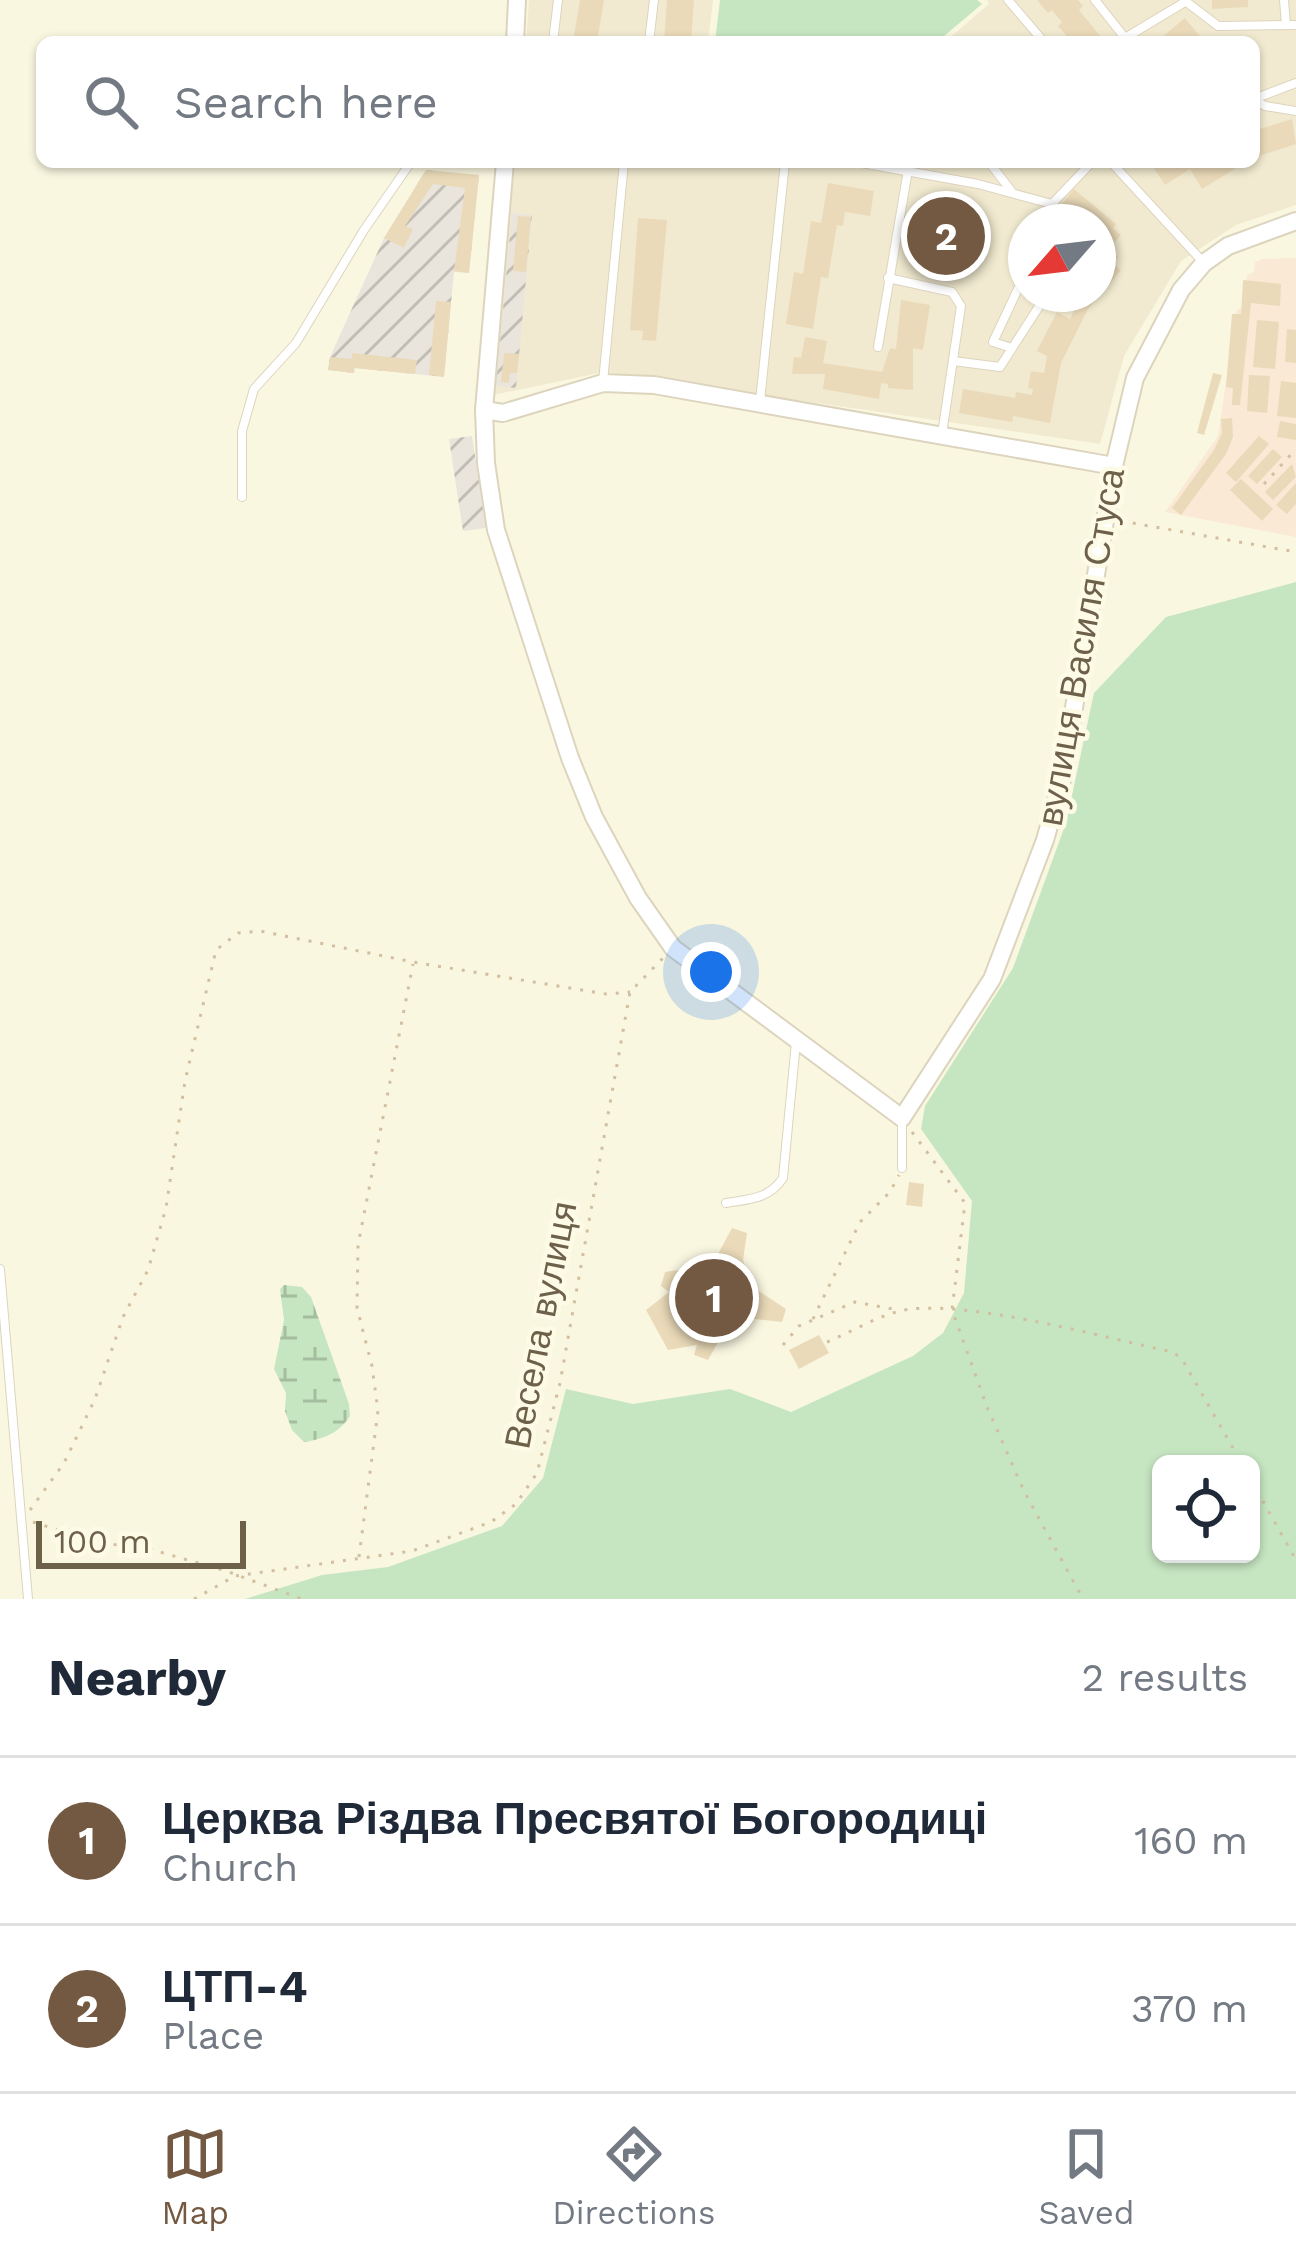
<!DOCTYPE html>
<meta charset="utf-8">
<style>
body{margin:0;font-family:"Work Sans",sans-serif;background:#f2f2f3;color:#1f2937}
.controls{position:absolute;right:36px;bottom:36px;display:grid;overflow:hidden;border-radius:18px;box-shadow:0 3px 9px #0004}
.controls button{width:108px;height:108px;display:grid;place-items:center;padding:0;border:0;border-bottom:3px solid #e0e1e3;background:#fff;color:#1f2937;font:60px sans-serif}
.compass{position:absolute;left:1008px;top:204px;width:108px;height:108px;border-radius:50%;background:#fff;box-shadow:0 3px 9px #0004;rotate:242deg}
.scale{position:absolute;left:36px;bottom:30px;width:210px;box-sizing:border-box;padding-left:12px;border:6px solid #6e614a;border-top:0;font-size:33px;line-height:42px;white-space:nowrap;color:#6e614a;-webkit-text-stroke:9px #fdfae6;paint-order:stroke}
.you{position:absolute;left:711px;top:972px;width:42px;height:42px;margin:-30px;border:9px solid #fff;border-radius:50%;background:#1a73e8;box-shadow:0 0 0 18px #1a73e833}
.badge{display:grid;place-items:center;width:78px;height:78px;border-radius:50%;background:#745942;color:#fff;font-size:39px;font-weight:700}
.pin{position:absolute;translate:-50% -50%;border:6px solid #fff;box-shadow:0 3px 12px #0006}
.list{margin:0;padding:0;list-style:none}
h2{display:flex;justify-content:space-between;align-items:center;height:156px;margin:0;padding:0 48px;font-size:51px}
h2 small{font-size:39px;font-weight:400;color:#747a83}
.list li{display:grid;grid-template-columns:78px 1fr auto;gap:36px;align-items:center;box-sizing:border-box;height:168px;padding:0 48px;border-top:3px solid #e0e1e3}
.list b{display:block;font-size:45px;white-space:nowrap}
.list p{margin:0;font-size:39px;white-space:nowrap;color:#747a83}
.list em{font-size:39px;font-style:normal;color:#747a83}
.icon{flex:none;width:66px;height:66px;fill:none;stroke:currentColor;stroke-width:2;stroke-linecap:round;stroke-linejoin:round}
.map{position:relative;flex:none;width:1296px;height:1599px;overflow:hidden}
.search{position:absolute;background:#fff;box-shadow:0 3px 9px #0004;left:36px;right:36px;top:36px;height:132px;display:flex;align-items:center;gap:30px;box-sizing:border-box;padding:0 42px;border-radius:18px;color:#747a83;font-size:45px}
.sheet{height:492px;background:#fff}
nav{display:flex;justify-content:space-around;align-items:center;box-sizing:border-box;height:168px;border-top:3px solid #e0e1e3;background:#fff;font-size:33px;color:#747a83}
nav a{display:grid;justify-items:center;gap:6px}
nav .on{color:#745942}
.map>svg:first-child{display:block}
</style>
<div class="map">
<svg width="1296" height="1599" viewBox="0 0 1296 1599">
<defs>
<pattern id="industrial-furrows" width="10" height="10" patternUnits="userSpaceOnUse" patternTransform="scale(3)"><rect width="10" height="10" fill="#e9e5dc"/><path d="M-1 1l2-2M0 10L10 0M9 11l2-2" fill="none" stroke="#c1bdb4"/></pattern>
<pattern id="wetland-marsh" width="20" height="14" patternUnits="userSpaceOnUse" patternTransform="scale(3)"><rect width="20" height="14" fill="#c6e5c1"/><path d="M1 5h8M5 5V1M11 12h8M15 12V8" fill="none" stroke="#a5bd9f"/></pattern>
</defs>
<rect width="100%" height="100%" fill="#faf7e1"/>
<!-- residential -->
<g fill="#f1ead0" fill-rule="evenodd">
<path d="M529 0H713L708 42H526Z"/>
<path d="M987 0H1296V205L1236 225 1181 261 1124 356 1100 444 604 372 493 395 514 162H1254V42H945L989 4ZM1026 222H1098V294H1026Z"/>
</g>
<!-- commercial -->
<path fill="#f9e9d5" d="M1296 258V537L1165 512 1218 436 1237 309 1244 308 1247 275 1254 272 1255 262 1262 259Z"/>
<!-- industrial -->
<g fill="url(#industrial-furrows)">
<path d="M426 170 479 175 469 273 454 272 444 377 355 368 354 373 328 370 330 357 384 238Z"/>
<path d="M512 213 532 215 516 388 496 386Z"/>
<path d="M472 436 486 528 463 531 449 439Z"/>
</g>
<!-- green -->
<g fill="#c6e5c1" fill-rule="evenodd">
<path d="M720 0H977L982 4 937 42H715Z"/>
<path d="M1296 582V1599H245L322 1575 388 1567 502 1526 543 1478 566 1389 633 1404 730 1389 791 1412 913 1356 943 1333 964 1293 972 1201 921 1129 925 1106 1013 968 1066 823 1094 693 1166 617ZM1161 1464H1251V1554H1161Z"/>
</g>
<!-- wetland -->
<path fill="url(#wetland-marsh)" d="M284 1285 302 1287 311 1297 349 1404 350 1416C339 1433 324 1439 304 1442L292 1430 285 1411 286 1393 274 1369 284 1320 280 1289Z"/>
<!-- building -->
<g fill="#eadab9">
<path d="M580 0H604L597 42H573Z"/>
<path d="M667 0H694L691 42H664Z"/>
<path d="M1037 0H1078L1083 6 1079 10 1105 42H1072L1058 26 1062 22 1052 10 1048 13Z"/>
<path d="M1212 0H1248V7L1212 9Z"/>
<path d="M1185 18 1202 39 1156 42Z"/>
<path d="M1292 119 1296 144 1256 157 1254 131Z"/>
<path d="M1150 162 1188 165 1239 162 1241 165 1202 189 1190 169 1165 185Z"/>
<path d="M426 170 479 175 469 273 454 271 465 188 433 184 405 226 413 229 404 248 384 238Z"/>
<path d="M828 183 874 191 870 216 845 212 843 226 837 225 828 278 821 277 813 329 786 324 794 272 803 274 811 221 821 223Z"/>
<path d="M1074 189 1116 224 1113 228 1121 235 1109 249 1118 257 1112 263 1121 270 1088 309 1061 363 1050 423 1013 416 1012 422 959 413 963 389 1015 398 1016 392 1032 395 1033 389 1028 388 1031 371 1044 373 1047 356 1037 351 1057 312 1070 319 1077 304 1065 294H1098V257L1102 252 1098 249V222H1070L1056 211Z"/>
<path d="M954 210 967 214 963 227 969 229 962 254 924 243 931 218 950 223Z"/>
<path d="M518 216 531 217 526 272 513 271Z"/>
<path d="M638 218 667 220 656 341 642 340 643 331 630 330Z"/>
<path d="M1243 280 1281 284 1280 306 1251 303 1240 405H1232L1233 388 1226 387 1232 314H1241Z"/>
<path d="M901 300 930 305 923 350 913 348V390L888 388V384L881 383 879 399 823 389 825 374H792L794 357 801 358 805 337 827 341 823 363 882 372 890 348 896 349Z"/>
<path d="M436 301 451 302 444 377 429 375Z"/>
<path d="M1257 320 1279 322 1275 369 1253 367Z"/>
<path d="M1287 329 1296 330V363L1285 362Z"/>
<path d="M352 353 417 360 415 374 354 368V373L328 370 330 357 352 359Z"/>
<path d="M504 353 519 354 517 373H510L509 383 501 382Z"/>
<path d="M1213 373 1222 375 1204 435 1197 433Z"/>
<path d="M1249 375 1270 376 1267 413 1247 411Z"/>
<path d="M1281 381 1296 383V418L1277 416Z"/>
<path d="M1232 418 1233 437 1226 454 1181 515 1172 508 1214 450 1222 433 1221 419Z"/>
<path d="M1280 421 1296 424V440L1277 437Z"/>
<path d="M1259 436 1269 444 1236 482 1226 473Z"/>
<path d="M1273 449 1282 457 1257 484 1248 476Z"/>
<path d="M1292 464 1296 477 1273 500 1265 492Z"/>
<path d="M1241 479 1273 509 1262 521 1230 490Z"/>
<path d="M1296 483V504L1287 514 1276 505Z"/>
<path d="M909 1182 924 1184 922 1207 906 1205Z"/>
<path d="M732 1228 747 1233 743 1260 749 1278 760 1292 786 1309 782 1322 754 1319 737 1325 722 1335 708 1360 694 1355 697 1345 668 1350 646 1310 669 1292 661 1286 665 1272 702 1266 717 1256Z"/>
<path d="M819 1335 829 1353 799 1369 789 1350Z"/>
</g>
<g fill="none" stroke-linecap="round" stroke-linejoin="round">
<!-- service casing -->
<g stroke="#ddd4be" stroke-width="10">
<g id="service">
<path d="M1008 0 1044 42"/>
<path d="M1095 0 1125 38 1185 2"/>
<path d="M1184 0 1218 26 1296 25"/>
<path d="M1284 0 1286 25"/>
<path d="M553 42 558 0"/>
<path d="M649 42 654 0"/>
<path d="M1254 99 1296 83"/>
<path d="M1254 100 1265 106 1296 111"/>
<path d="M856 162 978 184 1052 204 1092 162"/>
<path d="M989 162 1012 192"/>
<path d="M1111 162 1203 262"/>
<path d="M1049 222 1052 204"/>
<path d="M888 278 952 292 961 306 942 434"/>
<path d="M878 347 908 170"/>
<path d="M1012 348 993 342 1026 272"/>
<path d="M953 361 1000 367 1047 294"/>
<path d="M603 382 624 162"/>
<path d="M760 401 785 162"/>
<path d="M242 497V431L254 389 296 343 364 230 411 162"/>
<path d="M902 1120V1168"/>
<path d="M726 1203C750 1199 769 1199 783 1178L796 1042"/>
<path d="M0 1269 28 1599"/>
</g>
</g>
<!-- minor casing -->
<g stroke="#ddd4be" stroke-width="20">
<g id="minor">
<path d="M515 42 517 0"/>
<path d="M505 162 484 410 486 463 496 530 570 758 594 817 638 898 673 948 902 1118 992 979 1045 840 1062 780 1114 466 1135 378 1181 290 1204 263 1228 246 1296 221"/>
<path d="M484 410 503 413 603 383 654 385 1114 466"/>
</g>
</g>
<!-- path -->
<g stroke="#d1bf9f" stroke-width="3" stroke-dasharray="3 9" stroke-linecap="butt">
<path d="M1264 484 1296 449"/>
<path d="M1121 521 1296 552"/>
<path d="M912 1132 965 1203 952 1310 987 1407 1024 1491 1083 1599"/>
<path d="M813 1319 860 1222 890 1192 899 1175"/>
<path d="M827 1342C849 1333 872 1319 896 1312 953 1295 1109 1339 1173 1352L1182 1359 1242 1464"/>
<path d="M783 1345 799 1326 855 1302 898 1310"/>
<path d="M1251 1480 1296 1560"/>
<path d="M30 1510 64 1463 95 1399 123 1317 148 1270 166 1208 185 1081 216 950 238 933 260 931 413 962 606 994 630 992"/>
<path d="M33 1522 99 1543 146 1548 226 1571 302 1599"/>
<path d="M359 1557 378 1411 372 1366 357 1308 358 1245 413 964"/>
<path d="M194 1599 235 1576 412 1551 491 1522 516 1504 537 1473 560 1383 630 992 663 958"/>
</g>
<!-- service -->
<use href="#service" stroke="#fff" stroke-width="8"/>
<!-- minor -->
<use href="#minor" stroke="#fff" stroke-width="16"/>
</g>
<g text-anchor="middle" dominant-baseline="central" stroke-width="9" stroke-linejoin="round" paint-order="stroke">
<!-- street labels -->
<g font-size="36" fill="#6e614a" stroke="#fdfae6">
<text transform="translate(1081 647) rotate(-80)">вулиця Василя Стуса</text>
<text transform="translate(541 1325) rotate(-79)">Весела вулиця</text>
</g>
</g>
</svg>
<div class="controls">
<button><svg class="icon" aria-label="locate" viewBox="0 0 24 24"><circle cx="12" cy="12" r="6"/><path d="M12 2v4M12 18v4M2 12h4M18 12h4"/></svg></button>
</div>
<svg class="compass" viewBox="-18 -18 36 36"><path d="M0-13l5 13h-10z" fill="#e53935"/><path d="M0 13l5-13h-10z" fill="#747a83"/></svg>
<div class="scale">100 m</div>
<div class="you"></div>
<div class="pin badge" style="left:714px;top:1298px">1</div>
<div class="pin badge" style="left:946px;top:236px">2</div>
<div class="search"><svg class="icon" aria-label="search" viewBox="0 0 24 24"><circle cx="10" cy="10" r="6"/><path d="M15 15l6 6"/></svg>Search here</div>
</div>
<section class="sheet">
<h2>Nearby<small>2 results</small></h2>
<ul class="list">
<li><span class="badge">1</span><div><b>Церква Різдва Пресвятої Богородиці</b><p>Church</p></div><em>160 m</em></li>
<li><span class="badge">2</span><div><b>ЦТП-4</b><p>Place</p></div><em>370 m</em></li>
</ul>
</section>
<nav>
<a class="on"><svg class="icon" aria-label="map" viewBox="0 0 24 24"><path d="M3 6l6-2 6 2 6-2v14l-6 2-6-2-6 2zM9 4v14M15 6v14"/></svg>Map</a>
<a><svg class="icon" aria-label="directions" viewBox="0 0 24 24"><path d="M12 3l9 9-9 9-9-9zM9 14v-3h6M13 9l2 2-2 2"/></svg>Directions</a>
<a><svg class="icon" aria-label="saved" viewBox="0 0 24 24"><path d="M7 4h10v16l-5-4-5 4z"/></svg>Saved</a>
</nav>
